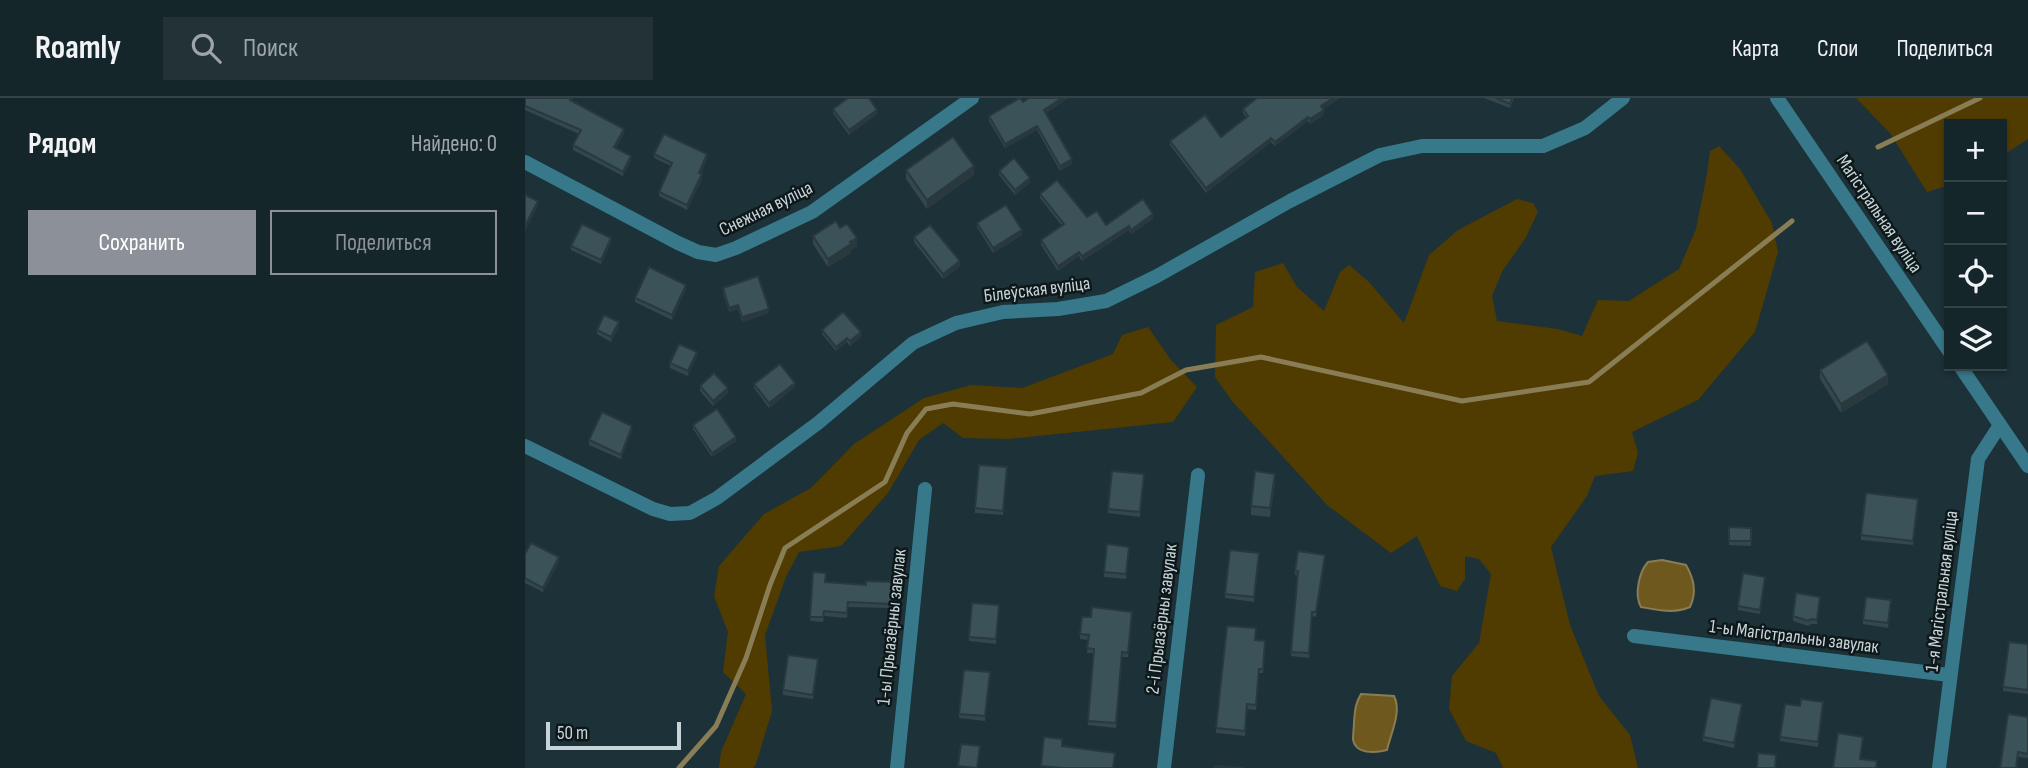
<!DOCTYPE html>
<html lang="ru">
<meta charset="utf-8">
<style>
body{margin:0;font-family:"Sofia Sans Condensed",sans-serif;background:#223236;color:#f1f3f6}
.controls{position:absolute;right:21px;top:21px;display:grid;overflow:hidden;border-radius:0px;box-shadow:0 2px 5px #0004}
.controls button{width:63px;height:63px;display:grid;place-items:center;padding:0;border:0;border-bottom:2px solid #344347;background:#15262a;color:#f1f3f6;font:35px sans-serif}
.scale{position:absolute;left:21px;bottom:18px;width:135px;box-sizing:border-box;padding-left:7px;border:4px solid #c7d4d8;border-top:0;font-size:19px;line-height:24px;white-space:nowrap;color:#c7d4d8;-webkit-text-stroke:5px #0e181b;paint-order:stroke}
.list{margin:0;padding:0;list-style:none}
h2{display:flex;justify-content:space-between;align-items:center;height:91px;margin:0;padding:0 28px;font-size:30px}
h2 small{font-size:23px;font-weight:400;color:#9da5a8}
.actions{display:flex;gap:14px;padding:21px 28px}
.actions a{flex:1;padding:16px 0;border:2px solid #8c9099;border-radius:0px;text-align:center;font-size:24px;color:#8c9099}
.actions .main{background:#8c9099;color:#fff}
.icon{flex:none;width:38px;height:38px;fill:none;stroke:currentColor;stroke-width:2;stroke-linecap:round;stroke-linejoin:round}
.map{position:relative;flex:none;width:1503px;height:670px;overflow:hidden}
header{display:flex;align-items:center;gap:42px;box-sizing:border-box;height:98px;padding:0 35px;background:#15262a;border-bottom:2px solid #344347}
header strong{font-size:33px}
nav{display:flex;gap:38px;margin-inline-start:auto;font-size:24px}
.search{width:490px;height:63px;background:#223236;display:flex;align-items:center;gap:18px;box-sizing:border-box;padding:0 24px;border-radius:0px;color:#9da5a8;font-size:26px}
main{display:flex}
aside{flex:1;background:#15262a}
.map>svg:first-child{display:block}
</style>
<header>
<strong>Roamly</strong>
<div class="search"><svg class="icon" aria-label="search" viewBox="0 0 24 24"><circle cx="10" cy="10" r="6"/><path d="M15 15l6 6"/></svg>Поиск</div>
<nav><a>Карта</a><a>Слои</a><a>Поделиться</a></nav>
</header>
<main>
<aside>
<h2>Рядом<small>Найдено: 0</small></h2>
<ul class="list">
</ul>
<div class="actions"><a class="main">Сохранить</a><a>Поделиться</a></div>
</aside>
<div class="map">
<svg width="1503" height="670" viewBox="0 0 1503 670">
<rect width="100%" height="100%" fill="#1c3238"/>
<!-- green -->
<g fill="#503b00">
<path d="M1331 0H1503V41L1477 58V26H1424V87L1402 94 1365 35Z"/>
<path d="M1194 48 1215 71 1247 125 1253 154 1230 234 1173 302 1107 334 1113 355 1108 373 1070 378 1062 398 1026 449 1045 527 1074 598 1105 637 1113 670H978L971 655 941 643 924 611 927 578 954 545 966 476 954 461 940 458V481L932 493 915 488 892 438 866 455 802 407 707 303 690 279 691 227 728 209 730 174 758 165 772 189 799 213 815 174 824 167 844 184 879 225 904 157 933 132 992 101 1008 105 1013 114 1000 141 978 172 967 198 972 223 1033 231 1057 238 1073 202 1104 203 1154 171 1171 131 1182 76 1185 53Z"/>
<path d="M623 229 646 262 672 289 648 324 484 341 438 340 418 325 394 342 363 395 316 448 274 454 261 479 240 537 247 613 231 666 228 670H194L196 654 221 596 198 574 203 534 189 498 194 468 239 416 286 390 329 346 399 300 446 287 497 290 588 256 597 237Z"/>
</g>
<!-- water -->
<g fill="#6f581d" stroke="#897d55" stroke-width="2">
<path d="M1137 462 1161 467C1169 481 1172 494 1165 509 1149 516 1132 512 1116 509 1109 497 1114 474 1123 464Z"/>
<path d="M836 596 869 598C877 613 866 635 862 652 851 655 830 657 828 641 828 636 829 629 829 624 830 613 830 606 836 596Z"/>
</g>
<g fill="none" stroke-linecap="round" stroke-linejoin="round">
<!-- stream -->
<g stroke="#897d55" stroke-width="5">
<path d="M1353 49 1455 0"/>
<path d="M154 670 191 628 221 560 245 487 260 450 360 384 382 335 401 311 428 306 505 316 616 295 661 272 736 259 937 303 1064 284 1267 123"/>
</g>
<!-- minor -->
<g stroke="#37798b" stroke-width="14">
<path d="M0 64 153 145 173 154 191 157 211 150 287 114 447 0"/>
<path d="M0 348 128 411 145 416 165 415 192 400 293 325 388 245 431 225 478 214 533 211 581 203 632 178 765 103 855 57 897 48H1018L1060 30 1098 0"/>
<path d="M1109 538 1424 577"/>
<path d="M372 670 400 391"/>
<path d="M639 670 673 377"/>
<path d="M1414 670 1453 361 1475 327"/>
</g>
<!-- tertiary -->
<g stroke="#37798b" stroke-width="14">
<path d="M1252 0 1424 253"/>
<path d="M1435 268 1503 368"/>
</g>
</g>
<!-- wall -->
<g fill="#33474d">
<path d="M0 0H48L46 3 99 35 91 50 106 62 98 78 48 52V47L54 36 0 12Z"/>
<path d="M815 0 798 11 799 17 785 26 783 23 750 48 746 44 681 95 645 47V43L696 39 721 20 718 15V11Z"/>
<path d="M959 0H989L985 10Z"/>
<path d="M498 4 521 15 547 66 535 73 512 32 480 50 464 23V18Z"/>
<path d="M308 11 352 16 324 37 308 15Z"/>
<path d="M129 56 182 61 175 76 177 81 162 112 134 98V94L146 68 129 60Z"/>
<path d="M381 72 449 77 402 111 381 81Z"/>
<path d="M474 73 505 85 490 97 474 77Z"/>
<path d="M515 96 562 119 581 127 628 121 606 136 604 132 557 163 554 158 533 173 516 147V142L537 128 515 100Z"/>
<path d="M452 125 497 137 468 155 452 129Z"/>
<path d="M315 130 332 148 326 152V155L303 169 288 146V138Z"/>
<path d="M389 139 435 168 418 181 389 144Z"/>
<path d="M86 145 76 166 46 152V148Z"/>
<path d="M198 190 244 215 217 224 213 211 204 214 198 195Z"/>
<path d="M161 191 147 222 110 204V200Z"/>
<path d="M94 229 86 244 72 236V232Z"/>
<path d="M297 232 336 239 325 248 322 244 311 253 297 236Z"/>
<path d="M172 258 163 278 145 270V265Z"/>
<path d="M1295 272 1363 286 1316 315 1295 281Z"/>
<path d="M229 286 270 289 244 310 229 290Z"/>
<path d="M175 288 203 295 188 308 175 293Z"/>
<path d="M168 327 211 343 187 359 168 331Z"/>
<path d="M107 332 96 361 64 347V342Z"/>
<path d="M482 374 478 417 450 415V410Z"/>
<path d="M619 381 615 419 583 415V411Z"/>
<path d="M750 385 745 419 726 417V408Z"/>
<path d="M1393 406 1388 447 1336 442V437Z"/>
<path d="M1204 429 1226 430V448L1204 447Z"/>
<path d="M604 453 601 481 579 479V474Z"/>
<path d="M0 456 34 464 18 494 0 485Z"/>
<path d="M734 460 729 504 700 500V496Z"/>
<path d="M800 461 791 519 787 518 784 560 766 558 773 478 770 477V473Z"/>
<path d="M288 474 300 484 341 487 367 484 366 510 323 509 322 520 299 518 298 524 285 523Z"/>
<path d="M1240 483 1235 516 1213 512V508Z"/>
<path d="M1295 503 1292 526H1286L1283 528 1268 523V518Z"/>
<path d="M1366 506 1363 530 1338 526V522Z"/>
<path d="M474 507 471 546 444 543V539Z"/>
<path d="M607 514 603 559H597L591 630 563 627 569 555H562L563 542 555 541V536L566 519Z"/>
<path d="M731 542 740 548 738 575H734L731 612 722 611 720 638 691 635V630Z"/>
<path d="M1503 546V596L1478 593V589Z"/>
<path d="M293 566 288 601 258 597V592Z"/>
<path d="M465 574 460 623 434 620V616Z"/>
<path d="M1275 608H1298L1293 649 1255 643V639Z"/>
<path d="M1217 611 1209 650 1178 643V639Z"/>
<path d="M1503 619V660L1493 659 1475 670Z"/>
</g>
<!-- shaded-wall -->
<g fill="#29393e">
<path d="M537 0H544L519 17V12Z"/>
<path d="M808 0H815L796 13V8Z"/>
<path d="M352 12V16L324 37V32Z"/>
<path d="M799 12V17L785 26V21Z"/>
<path d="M783 19V23L750 48V44Z"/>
<path d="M512 28V32L480 50V46Z"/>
<path d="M99 31V35L89 53V49Z"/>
<path d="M746 40V44L681 95V90Z"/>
<path d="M182 56V61L174 80V75Z"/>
<path d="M106 58V62L98 78V74Z"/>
<path d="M547 61V66L535 73V68Z"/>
<path d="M449 68V77L402 111V102Z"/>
<path d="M177 76V81L162 112V107Z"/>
<path d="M505 80V85L490 97V92Z"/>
<path d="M13 103V108L0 133V128Z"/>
<path d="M628 116V121L606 136V132Z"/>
<path d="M604 128V132L557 163V158Z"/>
<path d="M497 132V137L468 155V150Z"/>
<path d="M86 140V145L76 166V162Z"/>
<path d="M332 140V148L326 152V155L303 169V161Z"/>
<path d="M554 154V158L533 173V168Z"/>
<path d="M435 163V168L418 181V176Z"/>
<path d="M161 187V191L147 222V217Z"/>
<path d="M213 207V211L204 214V210Z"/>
<path d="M244 211V215L217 224V219Z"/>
<path d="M94 224V229L86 244V239Z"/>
<path d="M336 234V239L325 248V243Z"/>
<path d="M322 240V244L311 253V249Z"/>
<path d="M172 254V258L163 278V273Z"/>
<path d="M1363 277V286L1316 315V306Z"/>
<path d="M270 285V289L244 310V305Z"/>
<path d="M203 290V295L188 308V303Z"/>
<path d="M107 328V332L96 361V357Z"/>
<path d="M211 339V343L187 359V355Z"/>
<path d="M750 376V385L745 419V410Z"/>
<path d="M34 459V464L18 494V490Z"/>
<path d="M1217 606V611L1209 650V645Z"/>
</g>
<!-- building -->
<g fill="#3b5259" stroke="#29393e" stroke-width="2">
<path d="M0 0H46L45 2 99 31 89 49 106 58 98 74 48 47 56 32 0 8Z"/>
<path d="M323 0H344L352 12 324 32 308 11Z"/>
<path d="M495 0 498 4 504 0H537L519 12 547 61 535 68 512 28 480 46 464 18Z"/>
<path d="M732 0H808L796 8 799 12 785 21 783 19 750 44 746 40 681 90 645 43 680 17 696 39 723 18 718 11Z"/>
<path d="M971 0H987L985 6Z"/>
<path d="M139 36 182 56 174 75 177 76 162 107 134 94 147 65 129 56Z"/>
<path d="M428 39 449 68 402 102 381 72Z"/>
<path d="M489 60 505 80 490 92 474 73Z"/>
<path d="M532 82 562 119 572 113 581 127 618 101 628 116 606 132 604 128 557 158 554 154 533 168 516 142 539 126 515 96Z"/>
<path d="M0 97 13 103 0 128Z"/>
<path d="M481 107 497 132 468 150 452 125Z"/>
<path d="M311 123 315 130 322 126 332 140 325 144 326 146 303 161 288 138Z"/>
<path d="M57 126 86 140 76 162 46 148Z"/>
<path d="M405 127 435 163 418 176 389 139Z"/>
<path d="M124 169 161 187 147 217 110 200Z"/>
<path d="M233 178 244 211 217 219 213 207 204 210 198 190Z"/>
<path d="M318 214 336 234 325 243 322 240 311 249 297 232Z"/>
<path d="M79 217 94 224 86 239 72 232Z"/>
<path d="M1342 243 1363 277 1316 306 1295 272Z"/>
<path d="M154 246 172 254 163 273 145 265Z"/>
<path d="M255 266 270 285 244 305 229 286Z"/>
<path d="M189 275 203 290 188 303 175 288Z"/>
<path d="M192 311 211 339 187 355 168 327Z"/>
<path d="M77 314 107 328 96 357 64 342Z"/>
<path d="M454 367 482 369 478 413 450 410Z"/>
<path d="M587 373 619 376 615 414 583 411Z"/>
<path d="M730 373 750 376 745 410 726 408Z"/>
<path d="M1341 395 1393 401 1388 443 1336 437Z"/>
<path d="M1204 429 1226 430V443H1204Z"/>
<path d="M6 445 34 459 18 490 0 480V456Z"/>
<path d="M582 446 604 449 601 476 579 474Z"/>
<path d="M705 452 734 455 729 499 700 496Z"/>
<path d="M773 453 800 457 791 514H787L784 555 766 554 773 473H770Z"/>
<path d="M288 474 301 475 300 484 341 487V483L367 484 366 506 323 504 322 515 299 513 298 519H285Z"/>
<path d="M1218 475 1240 479 1235 512 1213 508Z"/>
<path d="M1271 495 1295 499 1292 522 1286 521 1283 523 1268 518Z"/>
<path d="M1341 499 1366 502 1363 525 1338 522Z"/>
<path d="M447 505 474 507 471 541 444 539Z"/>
<path d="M567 509 607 514 603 555 597 554 591 625 563 623 569 551 562 550 564 537 555 536 557 519H566Z"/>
<path d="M702 528 731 530 730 542 740 543 738 571H734L731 607 722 606 720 633 691 630Z"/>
<path d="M1484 544 1503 546V592L1478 589Z"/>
<path d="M263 557 293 561 288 597 258 592Z"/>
<path d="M439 572 465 574 460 618 434 616Z"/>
<path d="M1186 600 1217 606 1209 645 1178 639Z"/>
<path d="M1276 601 1298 604 1293 644 1255 639 1260 606 1275 608Z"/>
<path d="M1483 616 1503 619V656L1493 654 1491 670H1475Z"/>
<path d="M1313 635 1338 639 1335 661 1352 663 1351 670H1308Z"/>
<path d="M519 639 537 641V648L590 655 588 670H538L516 668Z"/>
<path d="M436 646 455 648 452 670 433 668Z"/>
<path d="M1233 655 1251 657 1250 670H1232Z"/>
<path d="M690 668 719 670H689Z"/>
</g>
<g text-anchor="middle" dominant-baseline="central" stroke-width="5" stroke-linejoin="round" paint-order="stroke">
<!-- street labels -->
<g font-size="19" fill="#c7d4d8" stroke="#0e181b">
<text transform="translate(241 111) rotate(-26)">Снежная вуліца</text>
<text transform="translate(1354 116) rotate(56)">Магістральная вуліца</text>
<text transform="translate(512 192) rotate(-7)">Білеўская вуліца</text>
<text transform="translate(1417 493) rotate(-83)">1-я Магістральная вуліца</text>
<text transform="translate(637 521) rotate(-83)">2-і Прыазёрны завулак</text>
<text transform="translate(367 529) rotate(-84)">1-ы Прыазёрны завулак</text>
<text transform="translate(1269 539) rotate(7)">1-ы Магістральны завулак</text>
</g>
</g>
</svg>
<div class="controls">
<button>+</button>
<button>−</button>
<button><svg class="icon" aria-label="locate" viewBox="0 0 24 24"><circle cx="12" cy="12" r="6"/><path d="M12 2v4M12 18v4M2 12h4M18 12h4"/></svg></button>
<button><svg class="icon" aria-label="layers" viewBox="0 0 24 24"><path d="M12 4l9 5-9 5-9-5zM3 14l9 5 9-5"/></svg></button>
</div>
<div class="scale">50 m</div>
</div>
</main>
